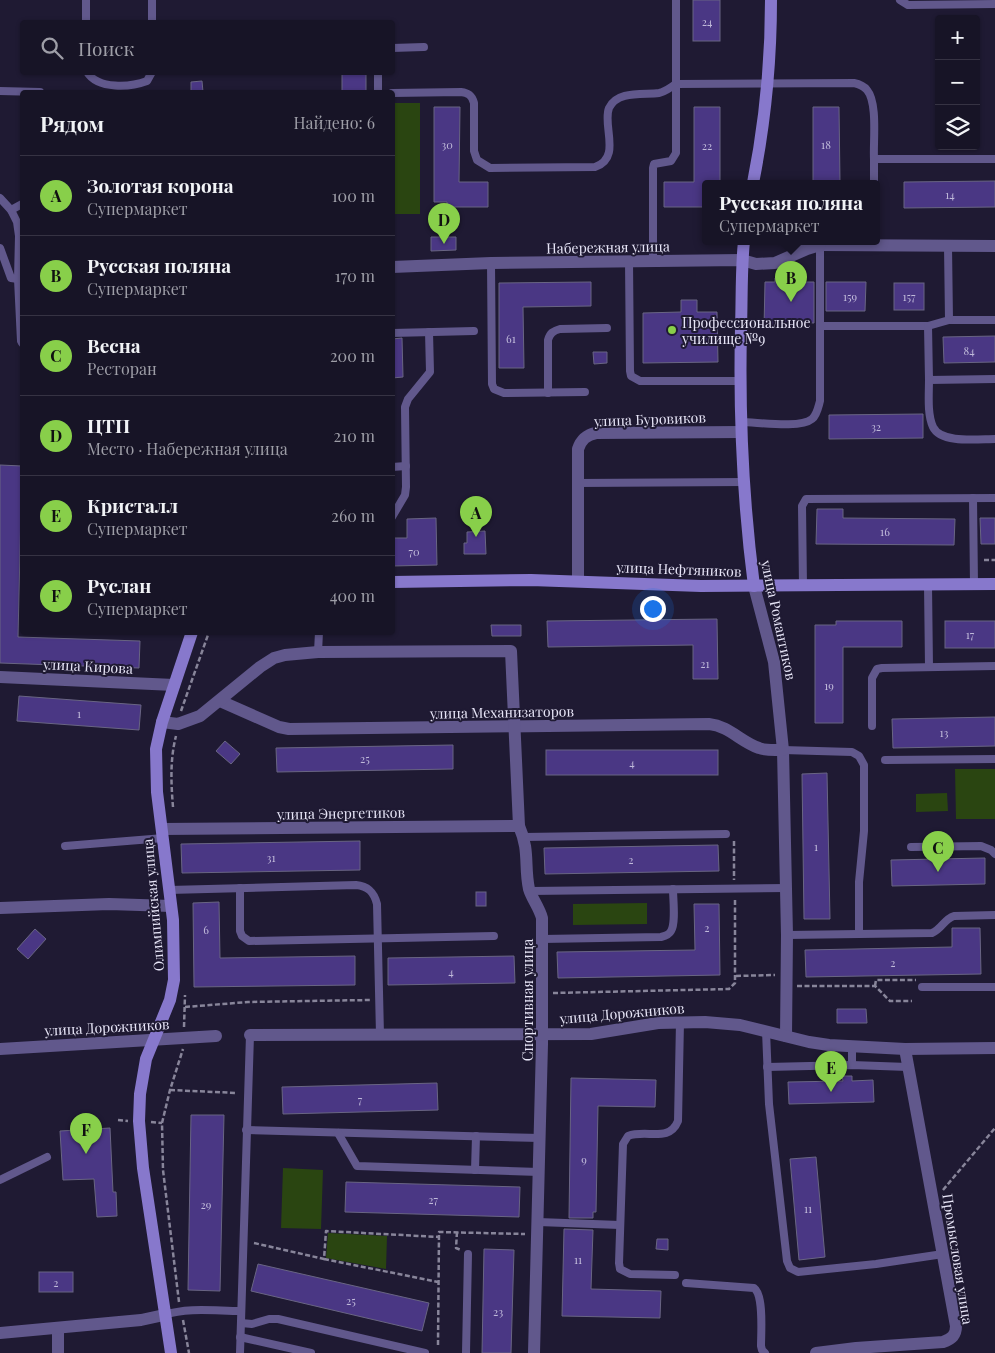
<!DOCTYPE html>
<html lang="ru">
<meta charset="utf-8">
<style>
body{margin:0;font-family:"Playfair Display",serif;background:#242132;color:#f1f3f6}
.controls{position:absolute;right:15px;top:15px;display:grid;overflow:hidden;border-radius:5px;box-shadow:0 1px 4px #0004}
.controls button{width:45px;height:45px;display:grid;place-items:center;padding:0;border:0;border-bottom:1px solid #363343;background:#171426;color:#f1f3f6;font:25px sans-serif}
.you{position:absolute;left:652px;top:608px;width:18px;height:18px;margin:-12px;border:4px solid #fff;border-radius:50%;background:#1a73e8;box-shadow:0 0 0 8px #1a73e833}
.badge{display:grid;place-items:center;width:32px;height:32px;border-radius:50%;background:#88cf4a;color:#111;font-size:16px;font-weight:700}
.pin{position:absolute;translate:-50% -41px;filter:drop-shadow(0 1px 2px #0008)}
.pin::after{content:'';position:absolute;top:26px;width:18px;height:15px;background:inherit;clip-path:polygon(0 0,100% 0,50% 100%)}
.popup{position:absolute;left:702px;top:180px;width:178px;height:65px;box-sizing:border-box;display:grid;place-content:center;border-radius:5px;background:#171426;filter:drop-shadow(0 1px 4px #0005);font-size:16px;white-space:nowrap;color:#9e9ea7}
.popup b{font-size:19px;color:#f1f3f6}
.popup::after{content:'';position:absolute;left:50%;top:100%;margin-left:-10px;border:10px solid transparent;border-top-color:#171426}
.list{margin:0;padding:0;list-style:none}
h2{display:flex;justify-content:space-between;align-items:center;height:65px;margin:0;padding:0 20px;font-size:21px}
h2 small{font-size:16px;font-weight:400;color:#9e9ea7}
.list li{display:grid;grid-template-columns:32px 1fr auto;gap:15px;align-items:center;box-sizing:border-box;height:80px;padding:0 20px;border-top:1px solid #363343}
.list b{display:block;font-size:19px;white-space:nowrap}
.list p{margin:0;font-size:16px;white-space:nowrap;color:#9e9ea7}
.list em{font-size:16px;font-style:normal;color:#9e9ea7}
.icon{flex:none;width:28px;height:28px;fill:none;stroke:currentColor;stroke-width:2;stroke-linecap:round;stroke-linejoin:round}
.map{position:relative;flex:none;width:995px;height:1353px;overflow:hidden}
.search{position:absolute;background:#171426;box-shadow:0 1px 4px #0004;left:20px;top:20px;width:375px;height:55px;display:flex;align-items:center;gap:12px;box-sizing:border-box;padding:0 18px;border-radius:5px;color:#9e9ea7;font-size:19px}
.panel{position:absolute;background:#171426;box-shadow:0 1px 4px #0004;left:20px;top:90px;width:375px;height:545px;border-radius:5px}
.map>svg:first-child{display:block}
</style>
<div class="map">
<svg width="995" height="1353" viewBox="0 0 995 1353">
<rect width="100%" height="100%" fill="#1f1a33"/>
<!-- green -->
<g fill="#2a4511">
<path d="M392 103H420V214H393Z"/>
<path d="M955 769H995V819H956Z"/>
<path d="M947 793 948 811 916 812V794Z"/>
<path d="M647 903V924L573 925V904Z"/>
<path d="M283 1168 323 1170 321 1229 281 1228Z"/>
<path d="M328 1233 387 1236 386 1269 326 1258Z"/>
</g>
<!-- building -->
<g fill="#4a3784" stroke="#696583">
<rect x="693" y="0" width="27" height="41"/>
<path d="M366 72V92H342V73Z"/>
<path d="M202 81 203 92H191V82Z"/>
<path d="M434 107H460L459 182H488V207H447V202H434Z"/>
<path d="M694 107H720V183H706V207H664V182H694Z"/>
<path d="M813 107H839L840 183H813Z"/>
<path d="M995 181V207L904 208V182Z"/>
<path d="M431 237H456V250L431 251Z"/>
<path d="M775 278H801V282H814V323L789 322V329L764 328 765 282H775Z"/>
<path d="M591 282V306L523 307 524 368H499V283Z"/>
<path d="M826 282H866L865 311H826Z"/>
<rect x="894" y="283" width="30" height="27"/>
<path d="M681 300H697V312H717L718 362 643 363V313L681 312Z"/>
<path d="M995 336V362L944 363 943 337Z"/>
<path d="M402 338 403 377 392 378V339Z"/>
<path d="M593 352H607V363L594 364Z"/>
<path d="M923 414V438L829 439V415Z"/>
<path d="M0 465 22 466 18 637 140 641 139 668 0 663Z"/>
<path d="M817 509H843V518L955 519 954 545 816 544Z"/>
<path d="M436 518 437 565 392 566V538H407V519Z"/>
<path d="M980 518H995V544H981Z"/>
<path d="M485 531 486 554H464V543H467V532Z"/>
<path d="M717 619 718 679H693V645L548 647 547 621Z"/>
<path d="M836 621H902V647H843V723H815V625H836Z"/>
<rect x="945" y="621" width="50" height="27"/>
<path d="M491 625H521V636H492Z"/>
<path d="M19 696 141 705 139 730 17 721Z"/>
<path d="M995 717V746L893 748 892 719Z"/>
<path d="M225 741 240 754 231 764 216 751Z"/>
<path d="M453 745V769L277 772 276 748Z"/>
<rect x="546" y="750" width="172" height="25"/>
<path d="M827 773 830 919H804L802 774Z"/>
<path d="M360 841V870L182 873 181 844Z"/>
<path d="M718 845 719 871 545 874 544 848Z"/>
<path d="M985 858V884L892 886 891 860Z"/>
<rect x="476" y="892" width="10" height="14"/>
<path d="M219 902 220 958 355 956V985L194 987 193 903Z"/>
<path d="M694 904H719L720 975 558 978 557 952 695 950Z"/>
<path d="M952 928H980L981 974 806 977 805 950 952 947Z"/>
<path d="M35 929 46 939 28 959 17 949Z"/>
<path d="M514 956 515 983 388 985V958Z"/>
<path d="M837 1009H866L867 1023H837Z"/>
<path d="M842 1076H852V1081L873 1080 874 1102 789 1104 788 1082 843 1081Z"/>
<path d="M571 1078 656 1080 655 1107 598 1106 596 1212H593V1218H569Z"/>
<path d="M437 1083 438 1110 283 1114 282 1087Z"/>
<path d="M191 1115H224L220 1291 188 1290Z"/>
<path d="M110 1128 113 1192H116L117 1216 97 1217 94 1179 63 1180 60 1131Z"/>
<path d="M816 1157 825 1257 799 1260 790 1159Z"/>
<path d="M346 1182 520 1187 519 1217 345 1212Z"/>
<path d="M564 1229 593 1230 591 1289 661 1291 660 1318 562 1316Z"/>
<path d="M657 1239H668V1250L656 1249Z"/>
<path d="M484 1249 514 1250 511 1353H482Z"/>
<path d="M258 1264 429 1303 422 1331 251 1291Z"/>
<rect x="39" y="1272" width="34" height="20"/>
</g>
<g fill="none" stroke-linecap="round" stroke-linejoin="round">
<!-- path -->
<g stroke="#88859a" stroke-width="2.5" stroke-dasharray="5 2.5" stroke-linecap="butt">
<path d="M984 560H995"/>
<path d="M181 711 209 632"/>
<path d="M173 807C171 783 170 759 176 736"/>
<path d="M734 841V880"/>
<path d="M736 976 775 975"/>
<path d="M797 986H875L890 1001H912"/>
<path d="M875 986 876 980H916"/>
<path d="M553 993 729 989 735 983V898"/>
<path d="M185 1007 248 1002 370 1000"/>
<path d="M184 1027 185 995"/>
<path d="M170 1090 237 1093"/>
<path d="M118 1120 128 1121"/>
<path d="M151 1122 162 1123"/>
<path d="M943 1190 995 1128"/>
<path d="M457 1232 456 1248 461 1250"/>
<path d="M254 1243 324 1259 326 1231 439 1237"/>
<path d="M324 1259 438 1282"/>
<path d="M179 1302 163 1170 162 1123 170 1090 183 1049"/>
<path d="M183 1320 189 1353"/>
<path d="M438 1345 439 1232 525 1234"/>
</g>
<!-- lane -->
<g stroke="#61588c" stroke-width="8">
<path d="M86 0V22"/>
<path d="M152 0V22"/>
<path d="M900 0 908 5 995 4"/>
<path d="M392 48 424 47"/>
<path d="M87 72C98 90 131 87 147 81L152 72"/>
<path d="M378 72V92"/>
<path d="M0 91 40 92"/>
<path d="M392 93 461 92C468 93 472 95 474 103V151L477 160 490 168 595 167C622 158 602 125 609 108 617 90 644 95 659 93 665 92 671 87 676 84L854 83C859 84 863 85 867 90 878 103 873 142 874 159"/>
<path d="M874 183V159H995"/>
<path d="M0 198 11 210 17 222 19 236 18 279 21 341 22 343"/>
<path d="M11 210 22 204"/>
<path d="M0 248 11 278 18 279"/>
<path d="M629 261 630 371 631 376 640 381H740"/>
<path d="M653 261V168L654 164 671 161 676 153V0"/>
<path d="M491 263 492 384 494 389 504 393 585 392"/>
<path d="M949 320H995"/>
<path d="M820 326H928L949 320 948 246"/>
<path d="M928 326 929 380 995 379"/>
<path d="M392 333 474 331"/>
<path d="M929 380C929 394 927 414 933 427 941 444 979 439 995 439"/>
<path d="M548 393V340C550 333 553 331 560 329L607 328"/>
<path d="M741 422C757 422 800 429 812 419 817 415 818 408 820 401V245"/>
<path d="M392 467 406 466"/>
<path d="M577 483 745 482"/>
<path d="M973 498 974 584"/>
<path d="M392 517 405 495 406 487 405 407 408 399 430 372 429 332"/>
<path d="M928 585 929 667"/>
<path d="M803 586 802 506 806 499 995 498"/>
<path d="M318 652 319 632"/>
<path d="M872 726V678L877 669 882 668 995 666"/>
<path d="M783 750 852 752 859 756 864 765V831L859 882V934"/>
<path d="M885 760 995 759"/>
<path d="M524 837 726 834"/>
<path d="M65 846 164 838"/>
<path d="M911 847 981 846 991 850 995 854"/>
<path d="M240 888V931L242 936 249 941 494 936"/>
<path d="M169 890 356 885C368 886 374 892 377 904L380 1035"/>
<path d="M530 891 787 888"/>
<path d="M787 935 932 933C942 929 944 919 954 916L995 915"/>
<path d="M542 939 661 937C665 936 669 935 671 931 676 923 673 899 673 889"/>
<path d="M922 987H995"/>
<path d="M766 1031 769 1104 787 1261 790 1268 798 1272 876 1264 943 1254"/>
<path d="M852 1047V1065"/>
<path d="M767 1067 852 1065 908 1067"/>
<path d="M246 1130 540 1138"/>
<path d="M338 1133 357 1166 539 1172"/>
<path d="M475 1170 476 1136"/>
<path d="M0 1180 47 1157"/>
<path d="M538 1222 620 1225"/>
<path d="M675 1275 630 1274 620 1269 619 1263 623 1144 628 1136C647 1129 669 1143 678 1121L680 1022"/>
<path d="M686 1283 754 1288C764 1295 761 1333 761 1346L762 1350 765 1353"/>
<path d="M164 1315C189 1307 215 1311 241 1311"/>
<path d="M241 1323 252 1324 269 1319H278L425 1353"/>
<path d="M240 1337 311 1353"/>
<path d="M240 1353 250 1035"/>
<path d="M466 1353 468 1254"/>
</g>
<!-- street -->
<g stroke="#61588c" stroke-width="12">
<path d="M799 241 820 245 995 246"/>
<path d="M392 267 491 263 742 260 756 264 775 263 807 249 820 245"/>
<path d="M578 581V449C581 440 586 435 596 433L741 432"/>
<path d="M754 586 774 662 783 750 787 935 786 1036"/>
<path d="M0 677 174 685"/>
<path d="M220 701 279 727 289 729 709 724C729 726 741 742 759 748 767 751 775 750 783 750"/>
<path d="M162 722 178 724 200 716 260 667 274 658 285 655 318 652 511 651 519 826C530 851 524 865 529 889 532 899 539 907 542 918V1044L534 1353"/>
<path d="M162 829 519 826"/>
<path d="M0 908 109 904 171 906"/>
<path d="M250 1035 591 1034 658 1023 705 1022 740 1025 809 1042 829 1045 905 1049 995 1048"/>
<path d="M0 1049 216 1036"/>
<path d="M58 1328V1353"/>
<path d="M0 1333 141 1320 164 1315"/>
<path d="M816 1353 856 1348 943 1342C952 1339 956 1335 956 1326L905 1049"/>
</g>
<!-- secondary -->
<g stroke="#8778cc" stroke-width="12">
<path d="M753 183C765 123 771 62 771 0"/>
<path d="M744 241C741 270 742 299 741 328 739 414 743 501 754 586"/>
<path d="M392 582 531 580 701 586 995 584"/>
<path d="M171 1353 143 1168 139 1121 140 1094 146 1059 170 1000 174 980 173 920 157 792 156 749 162 722 192 632"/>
</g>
</g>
<!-- markers -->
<circle fill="#88cf4a" stroke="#1f1a33" stroke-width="2" cx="672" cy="330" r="5"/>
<g text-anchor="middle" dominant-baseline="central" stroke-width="4" stroke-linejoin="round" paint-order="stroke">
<!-- number labels -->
<g font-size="11" fill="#c0bada">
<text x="707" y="21">24</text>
<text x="447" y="144">30</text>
<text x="826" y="144">18</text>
<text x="707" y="145">22</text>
<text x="950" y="194">14</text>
<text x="850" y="296">159</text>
<text x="909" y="296">157</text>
<text x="511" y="338">61</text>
<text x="969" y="350">84</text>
<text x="876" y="426">32</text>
<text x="885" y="531">16</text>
<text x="414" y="551">70</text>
<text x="970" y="634">17</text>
<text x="705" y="663">21</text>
<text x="829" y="685">19</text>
<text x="79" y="713">1</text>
<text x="944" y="732">13</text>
<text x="365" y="758">25</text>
<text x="632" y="762">4</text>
<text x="816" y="846">1</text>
<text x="271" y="857">31</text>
<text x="631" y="859">2</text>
<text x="707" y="927">2</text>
<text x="206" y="929">6</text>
<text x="893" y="962">2</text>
<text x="451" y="971">4</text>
<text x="360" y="1099">7</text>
<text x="584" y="1159">9</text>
<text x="433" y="1199">27</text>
<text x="206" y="1204">29</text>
<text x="808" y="1208">11</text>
<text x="578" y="1259">11</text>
<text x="56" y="1282">2</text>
<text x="351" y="1300">25</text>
<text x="498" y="1311">23</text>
</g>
<!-- street labels -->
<g font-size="14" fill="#e7e5f7" stroke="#1f1a33">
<text transform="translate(608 247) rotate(-1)">Набережная улица</text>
<text transform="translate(650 419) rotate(-2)">улица Буровиков</text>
<text transform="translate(679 569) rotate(2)">улица Нефтяников</text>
<text transform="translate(779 620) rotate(78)">улица Романтиков</text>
<text transform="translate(88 666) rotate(3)">улица Кирова</text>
<text transform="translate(502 712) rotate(-1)">улица Механизаторов</text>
<text transform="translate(341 813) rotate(-1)">улица Энергетиков</text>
<text transform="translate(153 905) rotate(-95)">Олимпийская улица</text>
<text transform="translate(527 1000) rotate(-90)">Спортивная улица</text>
<text transform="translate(622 1013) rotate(-5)">улица Дорожников</text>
<text transform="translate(107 1027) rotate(-3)">улица Дорожников</text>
<text transform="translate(958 1259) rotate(81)">Промысловая улица</text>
</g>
<!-- poi labels -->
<g font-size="14" fill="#e7e5f7" stroke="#1f1a33" text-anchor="start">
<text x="682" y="322">Профессиональное<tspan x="682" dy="16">училище №9</tspan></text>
</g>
</g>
</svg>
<div class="controls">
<button>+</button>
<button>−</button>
<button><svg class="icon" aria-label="layers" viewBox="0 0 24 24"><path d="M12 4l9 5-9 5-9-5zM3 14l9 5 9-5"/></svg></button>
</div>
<div class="you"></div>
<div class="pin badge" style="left:476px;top:537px">A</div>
<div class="pin badge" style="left:791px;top:302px">B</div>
<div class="popup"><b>Русская поляна</b>Супермаркет</div>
<div class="pin badge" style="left:938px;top:872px">C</div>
<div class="pin badge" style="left:444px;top:244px">D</div>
<div class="pin badge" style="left:831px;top:1092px">E</div>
<div class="pin badge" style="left:86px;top:1154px">F</div>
<div class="search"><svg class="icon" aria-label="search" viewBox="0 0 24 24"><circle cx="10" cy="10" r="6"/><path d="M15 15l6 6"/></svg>Поиск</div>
<section class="panel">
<h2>Рядом<small>Найдено: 6</small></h2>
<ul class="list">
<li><span class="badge">A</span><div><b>Золотая корона</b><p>Супермаркет</p></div><em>100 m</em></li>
<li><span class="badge">B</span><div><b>Русская поляна</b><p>Супермаркет</p></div><em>170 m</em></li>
<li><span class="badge">C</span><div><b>Весна</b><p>Ресторан</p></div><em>200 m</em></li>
<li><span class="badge">D</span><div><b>ЦТП</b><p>Место · Набережная улица</p></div><em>210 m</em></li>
<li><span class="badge">E</span><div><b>Кристалл</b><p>Супермаркет</p></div><em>260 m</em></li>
<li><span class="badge">F</span><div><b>Руслан</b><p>Супермаркет</p></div><em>400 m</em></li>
</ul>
</section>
</div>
